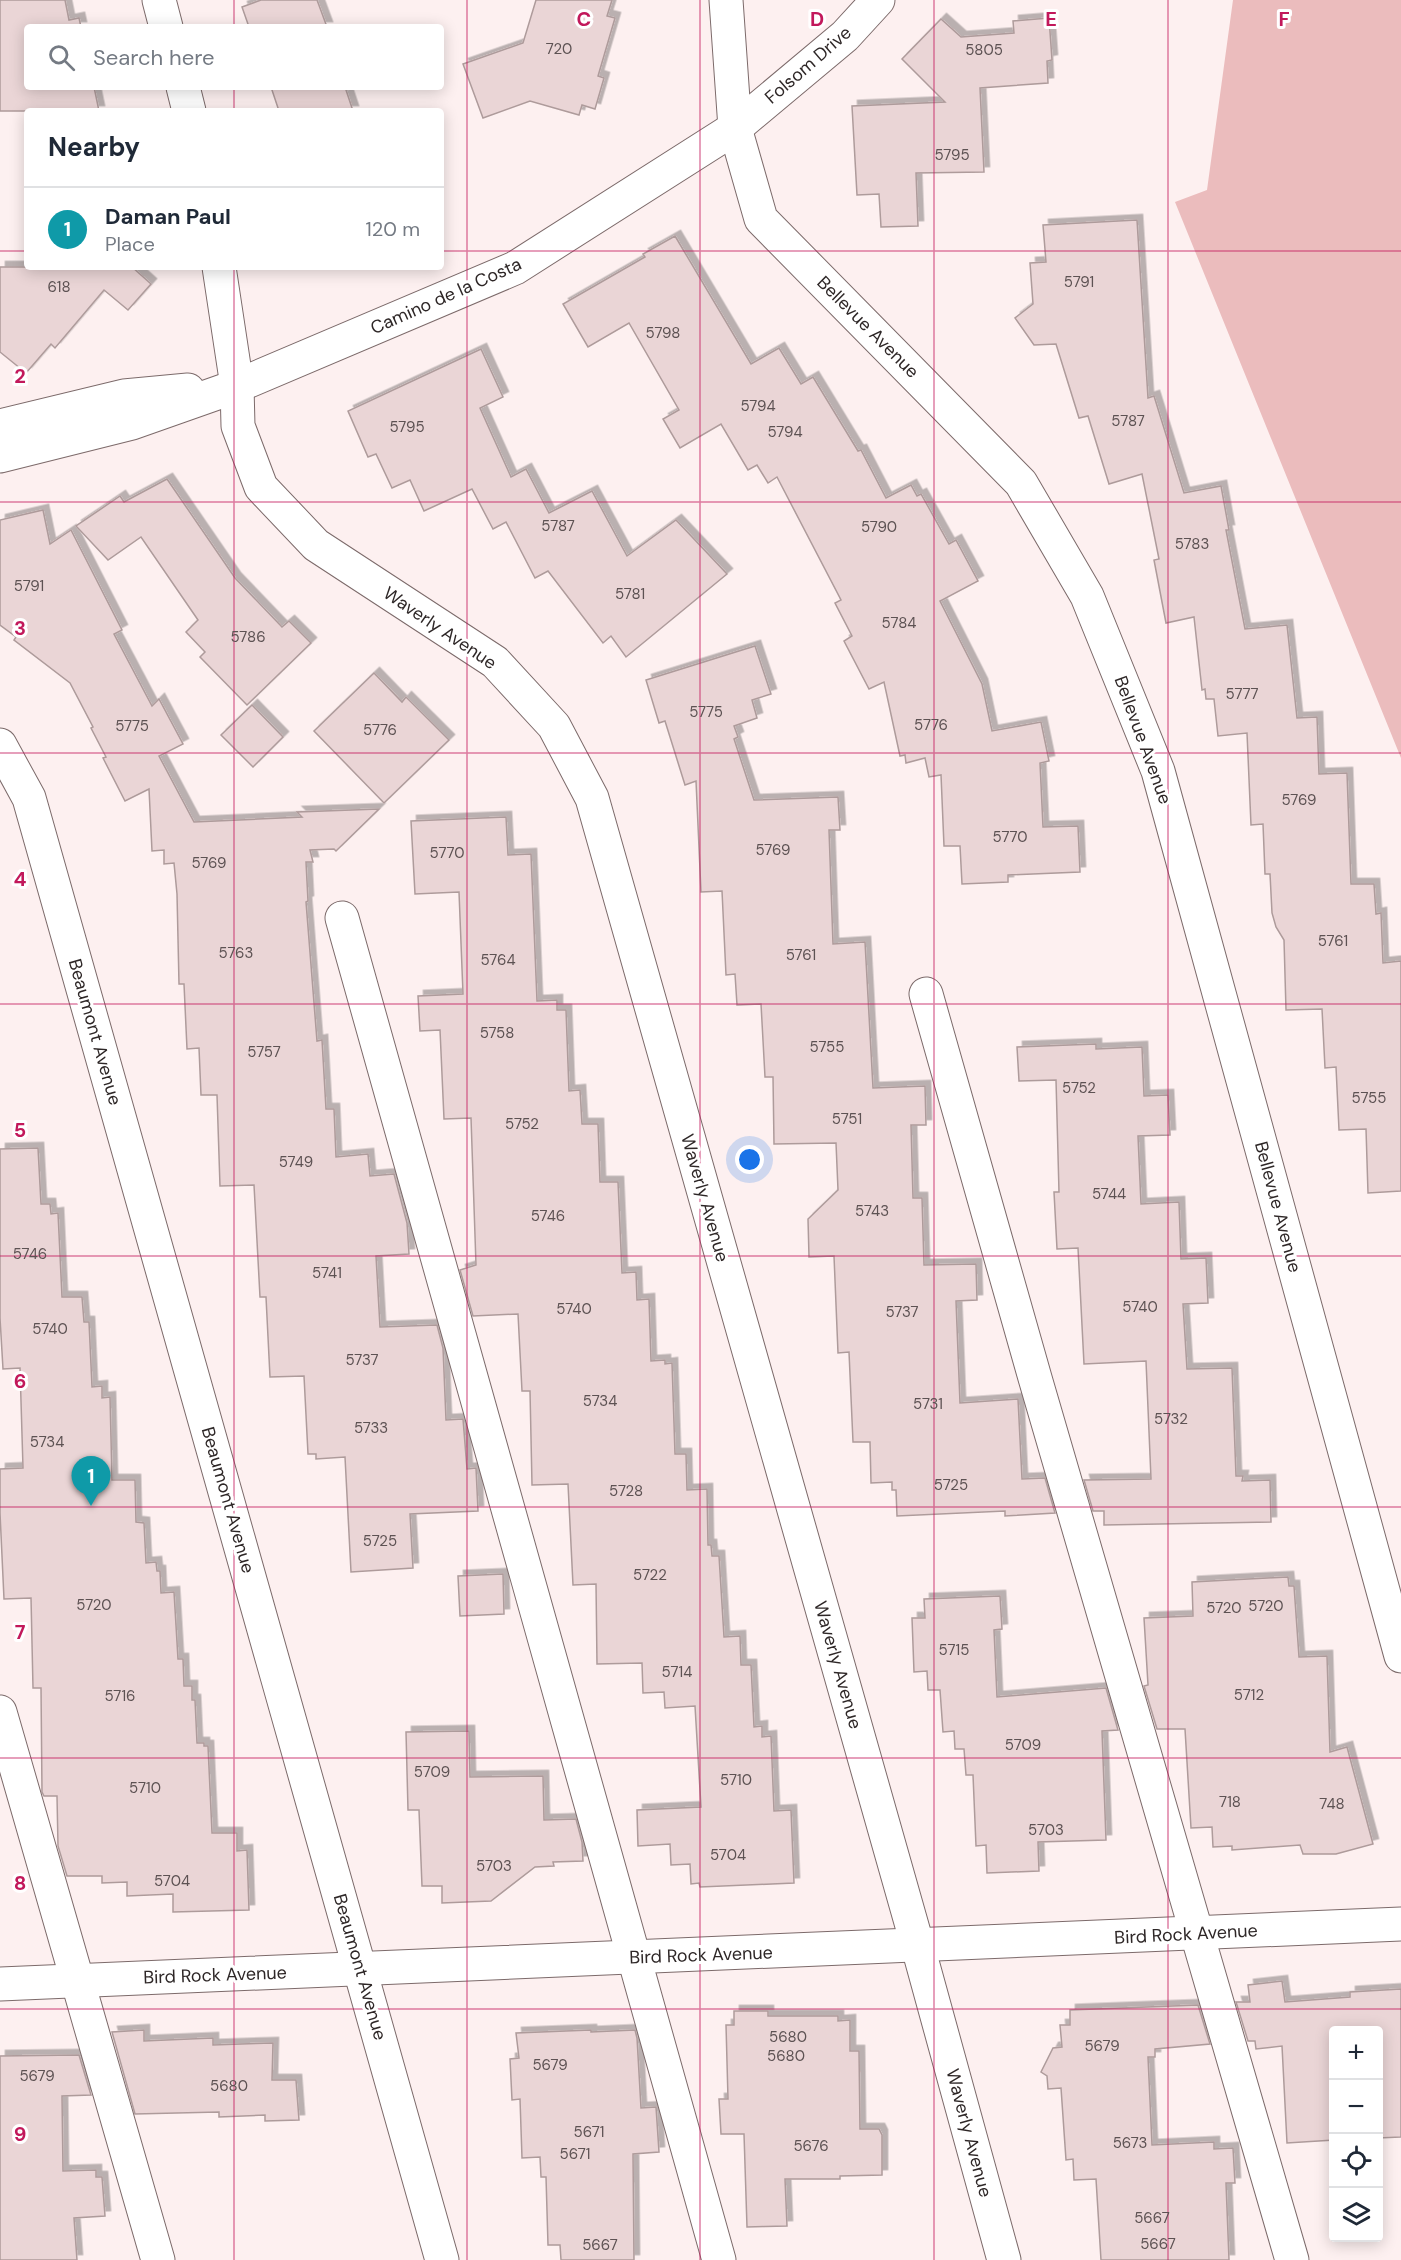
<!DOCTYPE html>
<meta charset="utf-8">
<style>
body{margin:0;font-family:"DM Sans",sans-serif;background:#f2f2f3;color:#1f2937}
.controls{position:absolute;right:18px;bottom:18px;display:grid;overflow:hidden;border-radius:6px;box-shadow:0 3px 15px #0003}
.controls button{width:54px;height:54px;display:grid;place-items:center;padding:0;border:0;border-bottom:2px solid #e0e1e3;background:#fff;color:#1f2937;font:30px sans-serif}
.you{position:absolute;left:750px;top:1160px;width:21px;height:21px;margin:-15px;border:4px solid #fff;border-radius:50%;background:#1a73e8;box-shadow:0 0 0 9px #1a73e833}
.badge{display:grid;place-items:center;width:39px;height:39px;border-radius:50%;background:#248f6e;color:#fff;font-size:20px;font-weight:700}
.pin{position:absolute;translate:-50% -50px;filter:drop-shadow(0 2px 3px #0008)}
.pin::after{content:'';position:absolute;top:32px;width:21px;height:18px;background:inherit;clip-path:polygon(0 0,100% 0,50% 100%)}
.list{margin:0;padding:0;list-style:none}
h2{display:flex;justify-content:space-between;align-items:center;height:78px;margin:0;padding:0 24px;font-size:26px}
h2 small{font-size:20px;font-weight:400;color:#747a83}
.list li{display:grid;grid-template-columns:39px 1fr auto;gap:18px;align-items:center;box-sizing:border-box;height:84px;padding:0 24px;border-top:2px solid #e0e1e3}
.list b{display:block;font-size:22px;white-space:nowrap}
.list p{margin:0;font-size:20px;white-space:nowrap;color:#747a83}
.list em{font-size:20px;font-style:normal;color:#747a83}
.icon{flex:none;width:33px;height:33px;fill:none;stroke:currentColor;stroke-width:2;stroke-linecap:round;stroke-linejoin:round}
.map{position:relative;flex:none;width:1401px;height:2260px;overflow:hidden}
.search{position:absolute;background:#fff;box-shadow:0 3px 15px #0003;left:24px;top:24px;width:420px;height:66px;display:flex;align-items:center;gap:15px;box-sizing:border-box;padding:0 21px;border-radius:6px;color:#747a83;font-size:22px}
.panel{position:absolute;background:#fff;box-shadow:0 3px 15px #0003;left:24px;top:108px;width:420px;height:162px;border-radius:6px}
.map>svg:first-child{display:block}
</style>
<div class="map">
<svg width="1401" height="2260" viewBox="0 0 1401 2260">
<defs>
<filter id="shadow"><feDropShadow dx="5.5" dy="-5.5" stdDeviation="0" flood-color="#0004"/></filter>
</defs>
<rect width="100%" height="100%" fill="#fdf0f0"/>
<!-- green -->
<path fill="#ebbcbd" d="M1233 0H1401V758L1175 202 1207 190Z"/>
<!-- building -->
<g fill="#ead5d6" stroke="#ae9b9b" stroke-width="1.5" filter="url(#shadow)">
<path d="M0 0H65L69 20 79 18 81 27H27V87H94L99 111H0Z"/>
<path d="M261 0H317L327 27H249L242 7Z"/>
<path d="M536 0H612L607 16 615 18 598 76 604 78 595 109 582 105 579 115 530 101 483 118 463 64 523 43Z"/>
<path d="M1049 18 1052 60 1047 61 1048 83 980 88 984 172 916 173 918 226 881 227 879 194 857 195 852 106 945 102 902 59 941 19 961 37 1014 33 1013 21Z"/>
<path d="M271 87H348L349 89 346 90 353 111H279Z"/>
<path d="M1137 220 1148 398 1154 396 1184 493 1221 486 1229 530H1226L1245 629 1287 625 1297 718 1317 717 1319 774 1347 773 1351 884H1374L1376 914 1381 913 1383 963 1401 961V1191L1368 1193 1366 1129 1339 1130 1336 1067 1325 1068 1322 1009 1286 1010 1284 940 1276 927 1272 913 1270 874H1265L1263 824 1251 825 1247 733 1218 736 1214 699H1206L1205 689 1202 690 1194 617 1166 623 1154 560 1159 559 1142 474 1109 484 1088 416 1079 418 1056 344 1034 345 1015 318 1033 304 1030 263 1046 262 1043 225Z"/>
<path d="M675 236 751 364 779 348 801 384 813 377 858 451 861 450 886 498 911 485 917 496 921 494 949 544 956 540 978 581 940 601 982 684 992 731 1041 722 1049 761 1040 763 1043 827 1078 826 1080 872 1008 875V882L962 884 960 846H944L941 775 929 777 925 758 906 763 905 755 900 756 884 682 869 689 844 641 852 636 835 603 841 600 777 477 768 483 757 465 748 470 721 424 680 448 663 419 679 410 629 323 588 347 563 304 645 257 643 254Z"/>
<path d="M0 267H132L151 284 128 310 104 290 55 348 51 344 26 373 0 352Z"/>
<path d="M481 349 503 397 480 408 511 477 526 469 549 513 592 491 627 556 676 520 727 574 626 657 611 636 603 643 548 571 535 578 506 522 493 529 472 489 424 511 410 480 392 488 376 454 368 457 348 411Z"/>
<path d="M167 479 235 578 282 627 289 621 311 643 247 705 200 657 205 652 186 632 198 620 141 537 108 560 76 526 120 496 124 502Z"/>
<path d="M43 510 50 544 71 530 122 630 114 634 152 706 159 699 183 744 159 756 194 822 302 817 297 812 379 809 336 851 334 849 310 850 313 862H306L308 901 306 902 317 1041 322 1040 326 1109H334L336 1157 368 1154 370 1176 394 1174 407 1223 409 1254 376 1256 380 1327 437 1325 443 1348 446 1420 463 1419 467 1469 476 1468 478 1511 410 1514 413 1568 351 1572 345 1457 316 1459V1454H308L304 1376 270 1377 266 1297H260L254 1185 220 1186 217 1095H201L199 1048 187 1049 184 984H179L177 894 174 863 164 864V850L152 851 149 789 125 801 103 758 106 757 91 728 93 727 70 683 14 640 16 637 0 625V520Z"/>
<path d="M755 646 771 694 752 700 757 718 734 726 738 737 734 739 754 800 838 797 840 830H829L833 944 865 942 873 1088 925 1086 926 1125H911L913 1198H922L924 1265 976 1264 977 1300 956 1301 960 1403 1018 1399 1022 1479 1045 1478 1055 1513 1005 1516V1511L897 1516 896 1490H892V1482L871 1483 870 1442H853L849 1352 838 1353 834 1256 809 1257 808 1219 838 1190 836 1143 774 1144 773 1077H765L761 1004 737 1005 735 974 726 975 722 891 701 892 696 781 685 785 665 721 659 723 646 680Z"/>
<path d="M374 673 402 702 406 697 449 740 384 803 314 731Z"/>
<path d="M252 705 283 737 253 767 221 735Z"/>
<path d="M506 817 508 855 531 854 537 1001 557 1000V1010H566L569 1091 580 1090 582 1124H598L600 1182H618L622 1273 636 1272 637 1300 649 1299 651 1361 665 1360V1364L672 1363 675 1454H686L687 1490 707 1489 708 1545H711L712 1556H719L724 1637 740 1636 741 1665H751L754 1727 762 1726V1737L771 1736 774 1811 791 1810 794 1883 700 1887 699 1883 691 1884 690 1864 671 1865 670 1844 638 1846 637 1810 701 1807 695 1706 665 1708 664 1692 643 1693 642 1663 597 1664 596 1584 573 1585 568 1484 532 1485 530 1391H522L518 1314 473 1316 460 1270 476 1265 471 1118 444 1119 440 1030 420 1031 418 996 463 994 459 892 415 894 411 821Z"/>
<path d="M1096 1044V1049L1142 1047 1144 1096 1168 1095 1170 1135 1138 1136 1141 1204 1179 1202 1181 1259 1206 1258 1208 1303 1183 1304 1187 1369 1232 1368 1236 1476H1243L1242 1481 1270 1480 1271 1522 1104 1525V1511H1093L1084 1480 1151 1479 1146 1361 1084 1364 1078 1248 1057 1249 1054 1192H1059L1056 1080 1019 1081 1017 1047Z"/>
<path d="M38 1148 41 1204H50L51 1214 58 1213 62 1297H82L84 1322H89L92 1387 102 1386V1398L110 1397 112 1480H135L136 1522 144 1523 146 1563 156 1562 157 1571H160L161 1593 174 1592 178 1659H183L184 1686H192V1700H195L197 1743H204V1746H208L212 1833H237V1851L247 1850 249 1910 173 1912V1894L127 1896V1882L102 1883V1876H67L58 1846 57 1796H44L42 1792 41 1688H33L31 1598 4 1599 0 1513V1469L23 1468 20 1368 3 1369 0 1318V1149Z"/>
<path d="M503 1574 504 1614 460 1616 458 1576Z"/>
<path d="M1288 1577 1289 1586H1294L1299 1657 1327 1656 1330 1752 1347 1747 1373 1844 1336 1854H1303L1300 1845 1232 1850V1846L1213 1847 1212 1827 1191 1828 1185 1729H1157L1144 1686 1148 1685 1144 1618 1193 1616 1192 1582Z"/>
<path d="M1000 1596 1002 1629 994 1630 997 1697 1106 1688 1118 1730 1102 1731 1106 1840 1038 1842 1039 1871 987 1873 986 1845 976 1846 973 1775H966L964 1749H955L954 1731 943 1732 940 1690H928L927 1671 914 1672 912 1618H925L924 1599Z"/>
<path d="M469 1731 470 1777 543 1776 544 1820 576 1819 582 1842 583 1861 553 1862 554 1866 535 1867 491 1901 442 1903V1886H422L419 1810H408L406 1732Z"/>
<path d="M1282 1981 1285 2002 1350 1997V1992L1401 1989V2137L1378 2138V2031H1334V2140L1287 2143 1282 2046 1256 2049 1255 2041H1248L1236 2002H1250L1248 1985Z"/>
<path d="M1198 2005 1210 2044 1155 2049V2057H1148L1152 2145 1214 2142V2149L1233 2148 1235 2183H1226L1229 2260H1101L1096 2179 1074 2180 1073 2159 1066 2160 1061 2088 1048 2089 1047 2076 1041 2072 1053 2048 1062 2047 1060 2025H1070V2010Z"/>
<path d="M734 2011H768V2016H838V2021L850 2020V2051H859L860 2129H879L882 2135V2175L840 2176V2179H785L787 2226 747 2227 744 2134H721L719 2099H728L726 2025H734Z"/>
<path d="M144 2030V2041L213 2038V2045L273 2043 272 2080H296L299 2120 265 2121V2115L219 2117V2112L135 2114 112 2032Z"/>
<path d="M591 2030V2032L635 2030 637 2038 641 2108 656 2107 659 2152 633 2154 634 2260H561L560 2245H548L546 2177H541L540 2157 522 2158 520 2099 512 2100 510 2059 519 2058 516 2033Z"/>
<path d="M79 2055 91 2095 62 2096 63 2171 96 2170V2177H102L105 2216 74 2218 77 2260H0V2056Z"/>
</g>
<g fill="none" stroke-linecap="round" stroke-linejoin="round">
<!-- minor casing -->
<g stroke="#7c6a6a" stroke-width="35">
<g id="minor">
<path d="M159 0 166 27"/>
<path d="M726 0 735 128 761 219 1021 483 1087 596 1158 771 1401 1656"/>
<path d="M183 87 189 111"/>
<path d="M219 267 237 386 238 426 261 487 316 545 495 662 554 726 592 798 918 1947 1004 2260"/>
<path d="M0 426 124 396 188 390"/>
<path d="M0 456 132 423 237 386 515 268 735 128 845 36 878 0"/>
<path d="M0 745 29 798 442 2260"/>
<path d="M342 918 719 2260"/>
<path d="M926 994 1035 1378 1292 2260"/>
<path d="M0 1712 158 2260"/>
<path d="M0 1984C467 1965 934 1946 1401 1924"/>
</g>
</g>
<!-- minor -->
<use href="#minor" stroke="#fff" stroke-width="33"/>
</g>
<!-- grid -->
<path fill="none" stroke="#c2185b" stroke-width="1.5" stroke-opacity="0.55" d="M234 0V27M467 0V2260M700 0V2260M934 0V2260M1168 0V2260M234 87V111M0 251H27M441 251H1401M234 267V2260M0 502H1401M0 753H1401M0 1004H1401M0 1256H1401M0 1507H1401M0 1758H1401M0 2009H1401"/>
<g text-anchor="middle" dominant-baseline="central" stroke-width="6" stroke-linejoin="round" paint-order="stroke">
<!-- number labels -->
<g font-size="15" fill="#5d5253">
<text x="559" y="49">720</text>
<text x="984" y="50">5805</text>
<text x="952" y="155">5795</text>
<text x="1079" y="282">5791</text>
<text x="59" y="287">618</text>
<text x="663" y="333">5798</text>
<text x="758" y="406">5794</text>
<text x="1128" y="421">5787</text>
<text x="407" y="427">5795</text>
<text x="785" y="432">5794</text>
<text x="558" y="526">5787</text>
<text x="879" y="527">5790</text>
<text x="1192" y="544">5783</text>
<text x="29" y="586">5791</text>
<text x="630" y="594">5781</text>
<text x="899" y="623">5784</text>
<text x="248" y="637">5786</text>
<text x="1242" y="694">5777</text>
<text x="706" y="712">5775</text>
<text x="931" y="725">5776</text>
<text x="132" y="726">5775</text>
<text x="380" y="730">5776</text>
<text x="1299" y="800">5769</text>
<text x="1010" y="837">5770</text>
<text x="773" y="850">5769</text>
<text x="447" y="853">5770</text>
<text x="209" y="863">5769</text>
<text x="1333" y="941">5761</text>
<text x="236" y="953">5763</text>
<text x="801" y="955">5761</text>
<text x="498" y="960">5764</text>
<text x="497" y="1033">5758</text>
<text x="827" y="1047">5755</text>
<text x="264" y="1052">5757</text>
<text x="1079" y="1088">5752</text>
<text x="1369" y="1098">5755</text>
<text x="847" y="1119">5751</text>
<text x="522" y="1124">5752</text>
<text x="296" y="1162">5749</text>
<text x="1109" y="1194">5744</text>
<text x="872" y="1211">5743</text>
<text x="548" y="1216">5746</text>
<text x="30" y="1254">5746</text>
<text x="327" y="1273">5741</text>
<text x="1140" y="1307">5740</text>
<text x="574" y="1309">5740</text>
<text x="902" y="1312">5737</text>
<text x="50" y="1329">5740</text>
<text x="362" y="1360">5737</text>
<text x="600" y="1401">5734</text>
<text x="928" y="1404">5731</text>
<text x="1171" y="1419">5732</text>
<text x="371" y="1428">5733</text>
<text x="47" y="1442">5734</text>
<text x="951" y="1485">5725</text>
<text x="626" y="1491">5728</text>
<text x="380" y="1541">5725</text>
<text x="650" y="1575">5722</text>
<text x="94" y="1605">5720</text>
<text x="1266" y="1606">5720</text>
<text x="1224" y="1608">5720</text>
<text x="954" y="1650">5715</text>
<text x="677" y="1672">5714</text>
<text x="1249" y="1695">5712</text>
<text x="120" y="1696">5716</text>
<text x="1023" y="1745">5709</text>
<text x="432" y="1772">5709</text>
<text x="736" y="1780">5710</text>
<text x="145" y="1788">5710</text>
<text x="1230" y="1802">718</text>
<text x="1332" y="1804">748</text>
<text x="1046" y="1830">5703</text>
<text x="728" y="1855">5704</text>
<text x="494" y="1866">5703</text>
<text x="172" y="1881">5704</text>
<text x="788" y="2037">5680</text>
<text x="1102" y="2046">5679</text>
<text x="786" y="2056">5680</text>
<text x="550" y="2065">5679</text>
<text x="37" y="2076">5679</text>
<text x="229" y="2086">5680</text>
<text x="589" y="2132">5671</text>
<text x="1130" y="2143">5673</text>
<text x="811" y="2146">5676</text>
<text x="575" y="2154">5671</text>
<text x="1152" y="2218">5667</text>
<text x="1158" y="2244">5667</text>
<text x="600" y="2245">5667</text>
</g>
<!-- street labels -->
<g font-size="18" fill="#2e2727" stroke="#fff">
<text transform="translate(808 65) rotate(-41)">Folsom Drive</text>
<text transform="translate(446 296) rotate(-24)">Camino de la Costa</text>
<text transform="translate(868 327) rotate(45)">Bellevue Avenue</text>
<text transform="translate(440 628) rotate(34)">Waverly Avenue</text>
<text transform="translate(1143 740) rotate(70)">Bellevue Avenue</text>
<text transform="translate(95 1032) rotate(74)">Beaumont Avenue</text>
<text transform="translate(705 1198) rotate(74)">Waverly Avenue</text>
<text transform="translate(1278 1207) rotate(75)">Bellevue Avenue</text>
<text transform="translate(228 1500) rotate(74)">Beaumont Avenue</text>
<text transform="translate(838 1665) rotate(74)">Waverly Avenue</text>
<text transform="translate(1186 1934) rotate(-3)">Bird Rock Avenue</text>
<text transform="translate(701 1955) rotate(-2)">Bird Rock Avenue</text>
<text transform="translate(360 1967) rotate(74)">Beaumont Avenue</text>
<text transform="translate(215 1975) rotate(-2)">Bird Rock Avenue</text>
<text transform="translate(969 2133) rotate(75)">Waverly Avenue</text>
</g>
</g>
<g font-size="20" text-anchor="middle" font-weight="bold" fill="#c2185b" stroke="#fff" stroke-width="6" stroke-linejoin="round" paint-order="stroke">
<text x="584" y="26">C</text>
<text x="817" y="26">D</text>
<text x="1051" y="26">E</text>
<text x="1284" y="26">F</text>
<text x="20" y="383">2</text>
<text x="20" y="635">3</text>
<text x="20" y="886">4</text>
<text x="20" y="1137">5</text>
<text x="20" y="1388">6</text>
<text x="20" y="1639">7</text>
<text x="20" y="1890">8</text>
<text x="20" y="2141">9</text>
</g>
</svg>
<div class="controls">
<button>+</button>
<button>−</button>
<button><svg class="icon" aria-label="locate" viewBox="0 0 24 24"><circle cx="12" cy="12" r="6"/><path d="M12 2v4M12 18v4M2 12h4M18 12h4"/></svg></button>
<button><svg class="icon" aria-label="layers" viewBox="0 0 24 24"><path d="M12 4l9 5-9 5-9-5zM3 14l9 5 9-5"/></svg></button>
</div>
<div class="you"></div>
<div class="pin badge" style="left:91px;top:1506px;background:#0f9aa8">1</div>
<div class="search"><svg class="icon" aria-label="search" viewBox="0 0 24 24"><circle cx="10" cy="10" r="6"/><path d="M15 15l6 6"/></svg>Search here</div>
<section class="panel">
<h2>Nearby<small></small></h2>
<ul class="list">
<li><span class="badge" style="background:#0f9aa8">1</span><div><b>Daman Paul</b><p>Place</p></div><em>120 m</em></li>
</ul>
</section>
</div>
